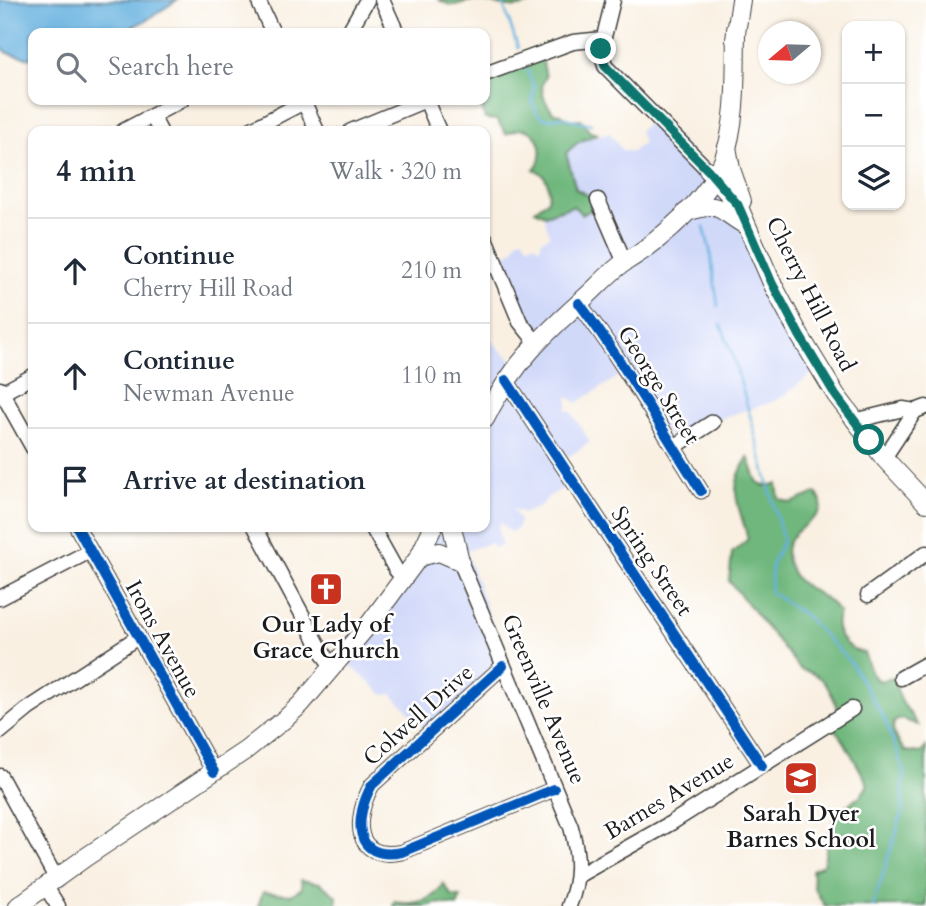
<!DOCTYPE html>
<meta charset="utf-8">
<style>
body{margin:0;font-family:Cardo,serif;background:#f6f6f7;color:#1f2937}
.controls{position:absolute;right:21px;top:21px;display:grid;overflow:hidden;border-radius:14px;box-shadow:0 2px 5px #0004}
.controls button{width:63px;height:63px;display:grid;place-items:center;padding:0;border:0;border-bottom:2px solid #e0e1e3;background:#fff;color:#1f2937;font:35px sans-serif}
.compass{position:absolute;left:758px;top:21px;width:63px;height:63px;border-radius:50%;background:#fff;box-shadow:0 2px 5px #0004;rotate:251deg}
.stop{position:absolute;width:21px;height:21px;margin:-16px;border:5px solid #0f766e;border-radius:50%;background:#fff}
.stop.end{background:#0f766e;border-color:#fff;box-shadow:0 2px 7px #0008}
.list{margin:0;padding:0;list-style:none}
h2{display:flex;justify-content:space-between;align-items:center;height:91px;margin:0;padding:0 28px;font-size:30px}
h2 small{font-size:23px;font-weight:400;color:#747a83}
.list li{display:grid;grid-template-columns:46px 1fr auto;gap:21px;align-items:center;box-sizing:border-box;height:105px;padding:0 28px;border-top:2px solid #e0e1e3}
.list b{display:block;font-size:26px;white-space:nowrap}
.list p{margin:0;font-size:23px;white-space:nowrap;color:#747a83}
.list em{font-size:23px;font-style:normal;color:#747a83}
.icon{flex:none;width:38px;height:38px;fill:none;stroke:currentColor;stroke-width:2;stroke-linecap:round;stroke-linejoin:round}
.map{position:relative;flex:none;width:926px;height:906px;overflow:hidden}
.search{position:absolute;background:#fff;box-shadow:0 2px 5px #0004;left:28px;top:28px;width:462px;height:77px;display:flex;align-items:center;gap:18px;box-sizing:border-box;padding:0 24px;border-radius:14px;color:#747a83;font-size:26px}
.panel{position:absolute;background:#fff;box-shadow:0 2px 5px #0004;left:28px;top:126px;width:462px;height:406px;border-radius:14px}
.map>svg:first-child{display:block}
</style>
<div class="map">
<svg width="926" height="906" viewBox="0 0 926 906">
<rect width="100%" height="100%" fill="#fff"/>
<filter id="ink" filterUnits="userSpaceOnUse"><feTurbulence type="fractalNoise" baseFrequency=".0143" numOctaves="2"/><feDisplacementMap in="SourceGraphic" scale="14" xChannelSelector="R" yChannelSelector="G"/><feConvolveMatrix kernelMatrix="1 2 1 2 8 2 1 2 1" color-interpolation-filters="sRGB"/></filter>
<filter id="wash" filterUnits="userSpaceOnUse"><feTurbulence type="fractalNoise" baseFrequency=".00686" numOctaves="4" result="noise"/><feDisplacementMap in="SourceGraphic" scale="28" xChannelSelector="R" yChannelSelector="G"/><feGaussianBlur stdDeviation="1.57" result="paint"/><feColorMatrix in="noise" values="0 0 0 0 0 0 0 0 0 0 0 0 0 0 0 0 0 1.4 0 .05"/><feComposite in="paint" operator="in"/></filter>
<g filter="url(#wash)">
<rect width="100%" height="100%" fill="#f9f0e2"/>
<!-- built -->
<path fill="#d1d9f9" d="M657 115 707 170 817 369 784 396 772 402 718 419 676 446 624 373 577 403 567 396 568 406 565 409 571 411 590 442 561 462 573 483 548 497 540 507 524 513 513 509 520 521 517 529 510 532 500 522 498 529 502 545 495 548 490 543 466 551 506 663 428 731 392 694 384 695 341 657 434 527H485V333L501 351 516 362 534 343 498 260 513 250 519 239 523 238 528 245 535 244 540 248 542 240 550 235 544 218 545 215 596 200 576 189 566 153 577 143 609 132 622 150 632 152 643 143 639 131Z"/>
<!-- forest -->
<g fill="#70b77d" stroke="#466a4c" stroke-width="2">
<path d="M439 0H535C517 16 495 1 475 1 458 1 457 11 439 0Z"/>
<path d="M541 53 546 77C537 90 545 103 554 113L561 114 569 120 581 119 590 132 597 134 577 143 566 153 576 189 596 200 600 207 582 214 573 206 545 215 535 210 548 200C550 186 548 175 534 169 546 158 541 130 522 129 516 129 511 132 506 134L497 120 485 119 480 100H485V74Z"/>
<path d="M748 457 757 481 764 486 777 484 779 499 791 503 816 493C843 526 758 524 796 578 803 587 818 592 827 600 832 603 835 608 839 612 831 630 844 649 864 653L872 674 878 681 900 677 896 687 902 702 918 725 902 719 895 721C889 732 899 742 905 751L921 753 926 747V906H825L814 888 812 870 823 865C827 849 829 822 840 811 852 800 861 800 868 784L845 743 830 723 840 714C832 694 826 674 801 670L729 581 732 553 748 539C739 504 726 491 748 457Z"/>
<path d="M301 880 320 883 337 897 336 906H258L263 892 291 895 302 888Z"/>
<path d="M443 883 452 896 461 897 457 906 439 903 426 906H393L395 901C405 906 428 902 436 893 439 891 441 887 443 883Z"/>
</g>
<!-- water -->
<path fill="#66b1df" stroke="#41667e" stroke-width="2" d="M0 0H177L147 20 119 33H33V59L8 53 0 46Z"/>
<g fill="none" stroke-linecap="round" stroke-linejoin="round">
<!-- stream -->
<g stroke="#66b1df" stroke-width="2.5">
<path d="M502 0 518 48"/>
<path d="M527 70 534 87 532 102 538 115 546 119 562 117 591 124"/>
<path d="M704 227 710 250 718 306"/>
<path d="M721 325 732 353 751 419 783 540 772 564 770 592 806 616 851 663 884 718 899 756 904 775 902 814 873 906"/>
</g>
</g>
</g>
<g filter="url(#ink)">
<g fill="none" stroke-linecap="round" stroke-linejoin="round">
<!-- minor casing -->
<g stroke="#3d3c3a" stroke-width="17">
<g id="minor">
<path d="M382 0 397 33"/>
<path d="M613 0 601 49 605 66 708 170"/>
<path d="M260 5 273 33"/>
<path d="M348 33 367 0"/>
<path d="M485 74 573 42 603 39"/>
<path d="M303 100 317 131"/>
<path d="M426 100 439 131"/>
<path d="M152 116 160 131"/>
<path d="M123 131 182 100"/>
<path d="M248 131 308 100"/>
<path d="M351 131 426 100"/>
<path d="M598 200 625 263"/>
<path d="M485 238 520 322 536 342"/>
<path d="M579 303C624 363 661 428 701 491"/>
<path d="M506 380 762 766"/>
<path d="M0 389 33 448"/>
<path d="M0 394 33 376"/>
<path d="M854 421 903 409 915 411 926 407"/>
<path d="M674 447 713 422"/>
<path d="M884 458 915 411"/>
<path d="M77 527 214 772"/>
<path d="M255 527 324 655 332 667"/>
<path d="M372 527 396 570 404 578"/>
<path d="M454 554 460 561 571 827C579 856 580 878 569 906"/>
<path d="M868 595 926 553"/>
<path d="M0 598 90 551"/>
<path d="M503 666 372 785C354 817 352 862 402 852L554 789"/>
<path d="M901 678 926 664"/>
<path d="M0 732 28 709 138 637"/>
<path d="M0 776 57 880"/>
<path d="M579 875 671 823 852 709"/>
<path d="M46 887 58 906"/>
</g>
</g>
<!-- major casing -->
<g stroke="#3d3c3a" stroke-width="20">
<g id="major">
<path d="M735 40 741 0"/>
<path d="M727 147 731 169 742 201"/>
<path d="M708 170 738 205 772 283 800 336 836 395 884 458 926 503"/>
<path d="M686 212C722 201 716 208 745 225"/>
<path d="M485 419C513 363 543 335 589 294 600 284 612 270 625 262 659 242 708 199 723 161 738 120 735 72 736 29"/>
<path d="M452 527 460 561"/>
<path d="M419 557 439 552 460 561"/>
<path d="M18 906 86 857 246 750 286 718 301 704 370 623 419 557 433 527"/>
</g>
</g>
<!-- minor -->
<use href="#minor" stroke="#fff" stroke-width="14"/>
<!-- major -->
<use href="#major" stroke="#fff" stroke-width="18"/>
<!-- cycleway casing -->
<g stroke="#fff" stroke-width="15">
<g id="cycleway">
<path d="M579 303C624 363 661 428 701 491"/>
<path d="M506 380 762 766"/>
<path d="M77 527 214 772"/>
<path d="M503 666 372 785C354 817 352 862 402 852L554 789"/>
</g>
</g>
<!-- cycleway -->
<use href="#cycleway" stroke="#0057b8" stroke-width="10"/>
</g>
</g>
<g fill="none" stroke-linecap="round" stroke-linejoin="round" filter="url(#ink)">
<!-- route -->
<path stroke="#0f766e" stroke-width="9" d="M601 49 605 66 708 170 738 205 772 283 800 336 836 396 869 440"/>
</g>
<!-- icons -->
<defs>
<g id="church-square" transform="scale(1.75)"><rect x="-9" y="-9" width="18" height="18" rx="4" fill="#c8321e" stroke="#fff"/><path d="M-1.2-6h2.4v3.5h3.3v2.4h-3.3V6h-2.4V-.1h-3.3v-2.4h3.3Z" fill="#fff"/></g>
<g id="school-square" transform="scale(1.75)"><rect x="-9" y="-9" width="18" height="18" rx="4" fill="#c8321e" stroke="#fff"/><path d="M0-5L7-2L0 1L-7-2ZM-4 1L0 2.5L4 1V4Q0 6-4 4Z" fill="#fff"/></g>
</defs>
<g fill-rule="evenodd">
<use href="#church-square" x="326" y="589"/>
<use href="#school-square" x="801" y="778"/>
</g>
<g text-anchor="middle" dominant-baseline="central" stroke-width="5" stroke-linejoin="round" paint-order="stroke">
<!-- street labels -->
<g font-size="23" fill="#1c1c1c" stroke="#fff">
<text transform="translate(811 294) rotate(63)">Cherry Hill Road</text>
<text transform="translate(659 385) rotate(58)">George Street</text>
<text transform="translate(652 561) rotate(56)">Spring Street</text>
<text transform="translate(163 639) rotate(61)">Irons Avenue</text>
<text transform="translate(544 699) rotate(67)">Greenville Avenue</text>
<text transform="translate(418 715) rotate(-42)">Colwell Drive</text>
<text transform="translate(669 796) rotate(-31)">Barnes Avenue</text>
</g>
<!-- poi labels -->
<g font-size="23" font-weight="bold" fill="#1c1c1c" stroke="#fff">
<text x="326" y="624">Our Lady of<tspan x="326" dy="26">Grace Church</tspan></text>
<text x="801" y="813">Sarah Dyer<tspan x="801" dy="26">Barnes School</tspan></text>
</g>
</g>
</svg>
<div class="controls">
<button>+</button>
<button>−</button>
<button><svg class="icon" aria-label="layers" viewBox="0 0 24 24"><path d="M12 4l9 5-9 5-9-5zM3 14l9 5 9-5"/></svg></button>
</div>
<svg class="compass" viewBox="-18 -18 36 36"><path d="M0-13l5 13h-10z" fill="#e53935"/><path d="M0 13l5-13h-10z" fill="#747a83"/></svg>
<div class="stop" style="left:869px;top:440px"></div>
<div class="stop end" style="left:601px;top:49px"></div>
<div class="search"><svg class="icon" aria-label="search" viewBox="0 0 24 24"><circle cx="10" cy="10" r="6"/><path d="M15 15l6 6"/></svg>Search here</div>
<section class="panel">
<h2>4 min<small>Walk · 320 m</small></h2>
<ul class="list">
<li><svg class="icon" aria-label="ahead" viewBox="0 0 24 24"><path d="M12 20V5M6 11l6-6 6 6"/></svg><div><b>Continue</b><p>Cherry Hill Road</p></div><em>210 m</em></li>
<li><svg class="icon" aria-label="ahead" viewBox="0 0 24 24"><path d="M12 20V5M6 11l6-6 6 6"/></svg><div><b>Continue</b><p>Newman Avenue</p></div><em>110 m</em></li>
<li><svg class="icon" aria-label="arrive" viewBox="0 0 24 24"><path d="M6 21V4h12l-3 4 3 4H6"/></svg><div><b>Arrive at destination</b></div></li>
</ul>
</section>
</div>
